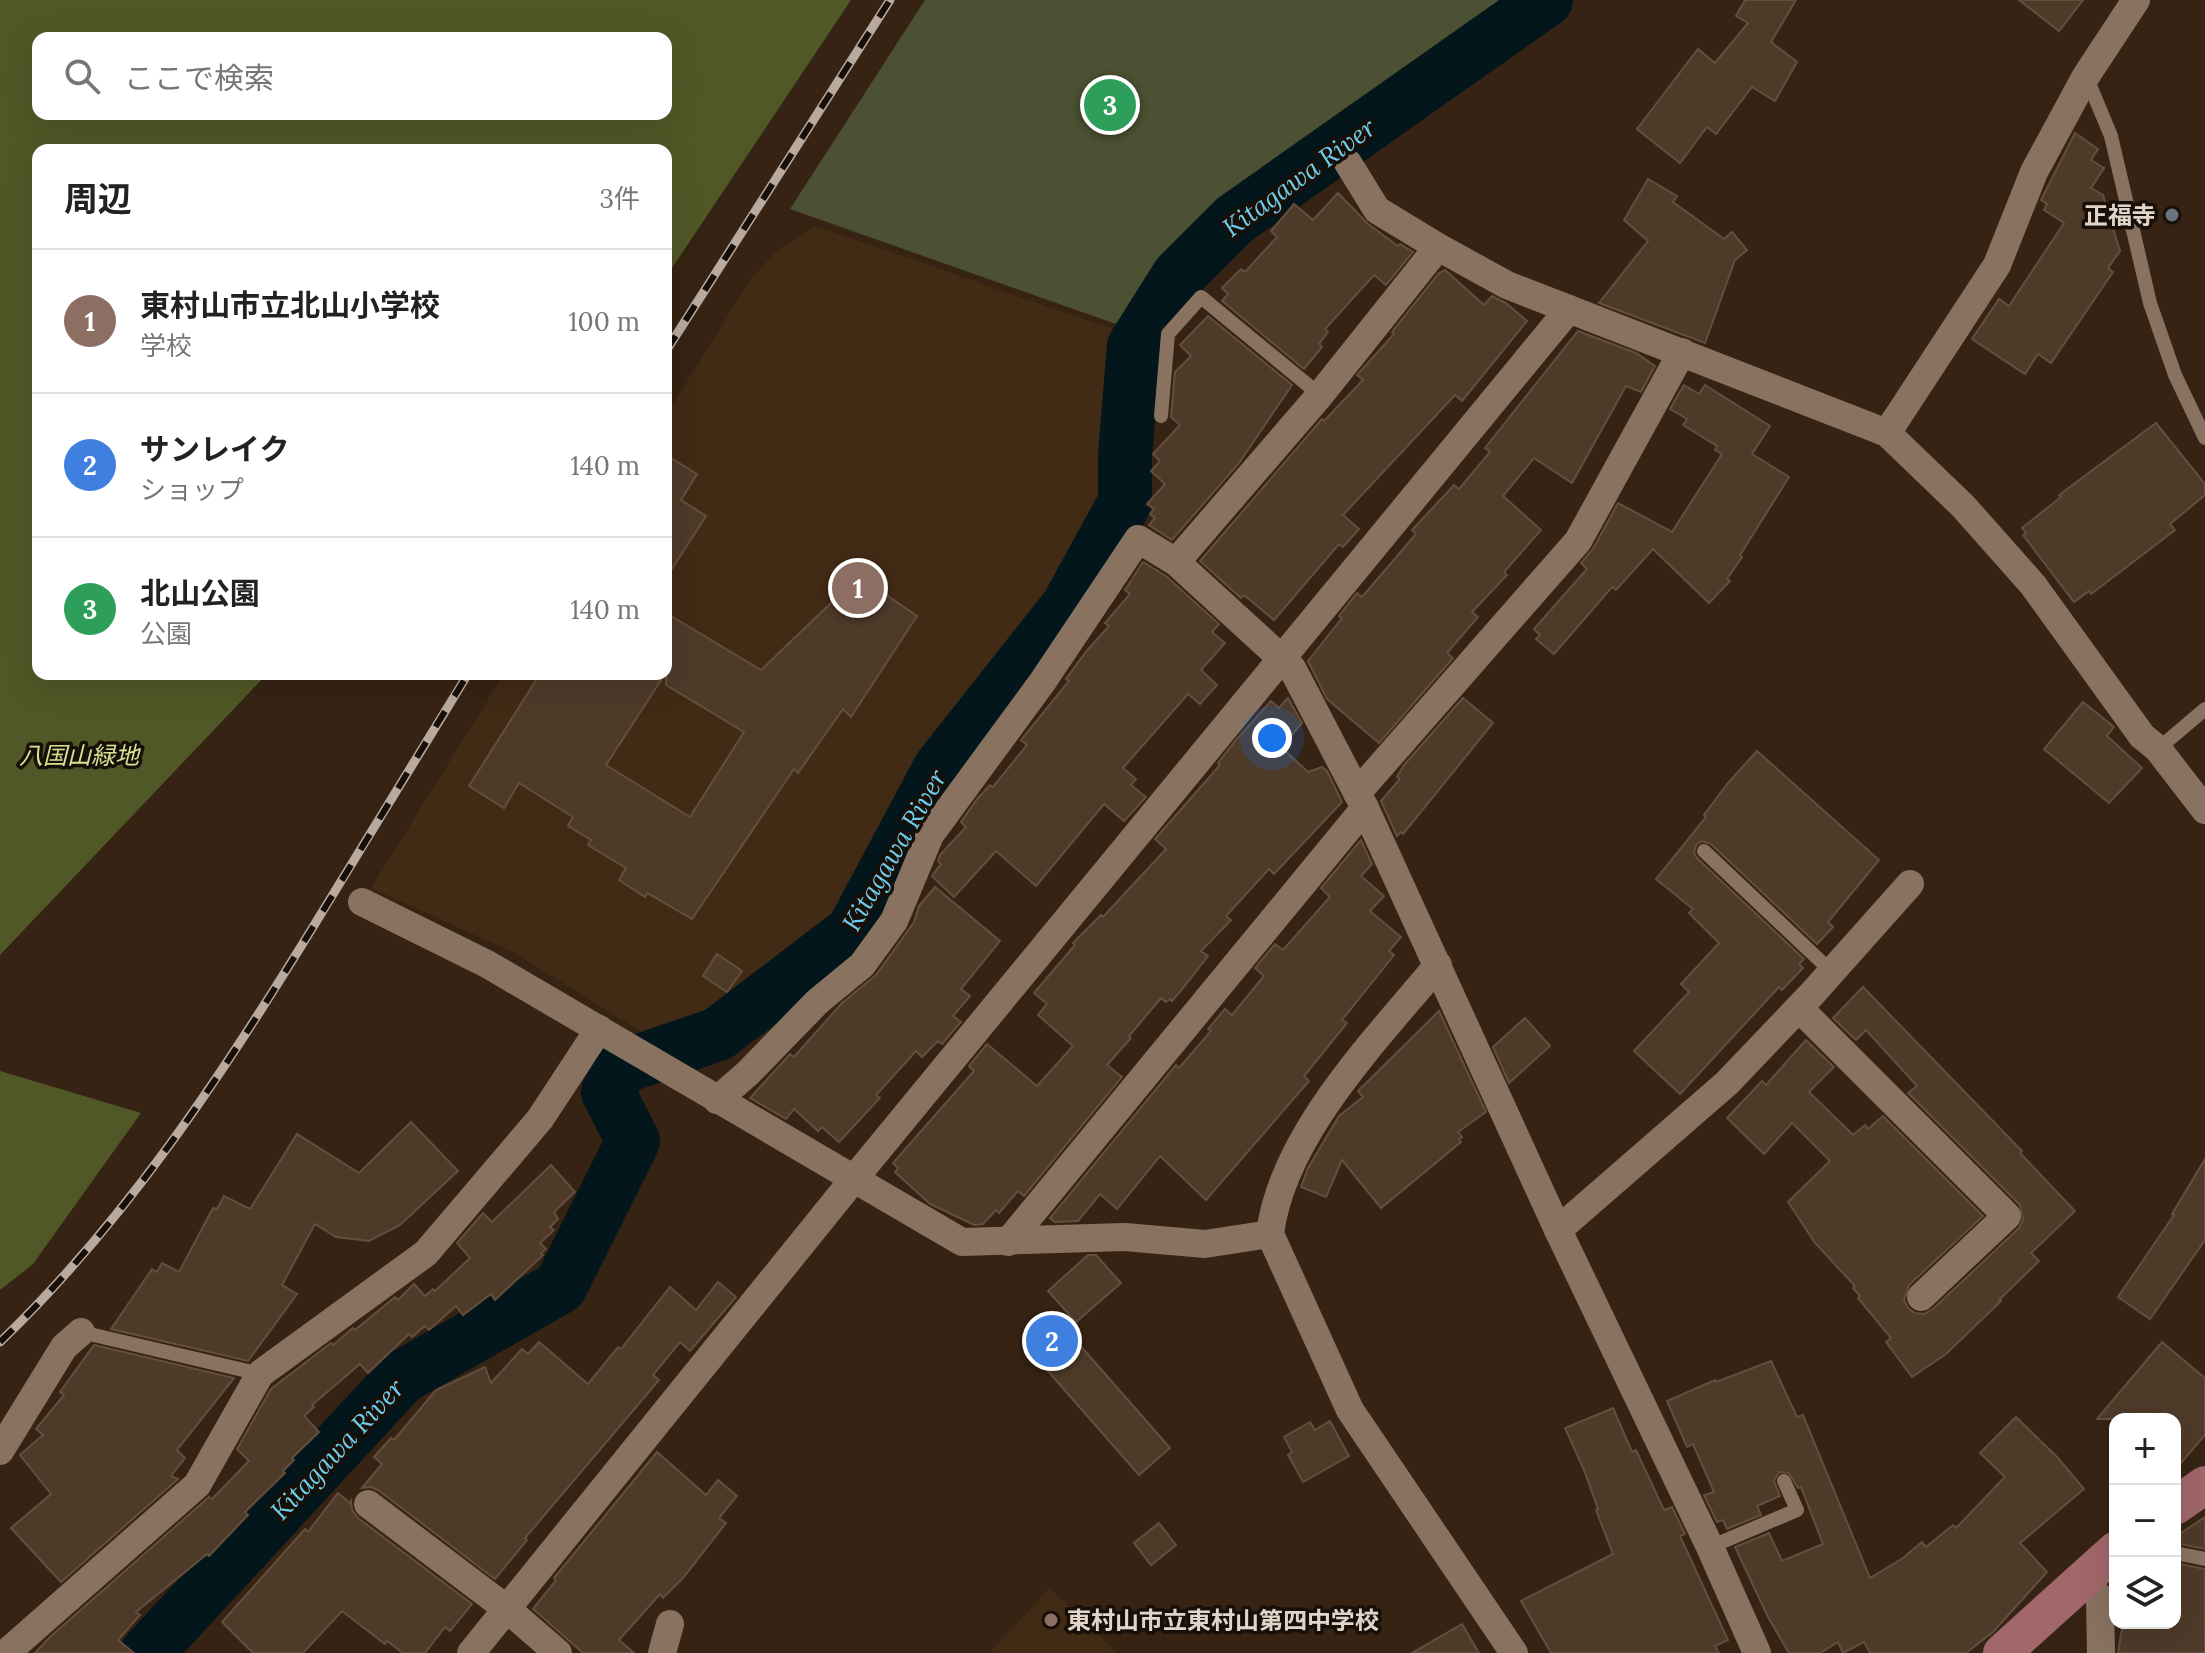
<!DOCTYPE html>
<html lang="ja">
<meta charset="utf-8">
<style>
body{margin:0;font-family:Lora,"Noto Sans JP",serif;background:#f6f6f6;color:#222}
.controls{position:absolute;right:24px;bottom:24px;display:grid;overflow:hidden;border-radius:16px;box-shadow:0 8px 32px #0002}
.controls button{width:72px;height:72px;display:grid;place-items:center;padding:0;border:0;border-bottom:2px solid #e0e0e0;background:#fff;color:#222;font:40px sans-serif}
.you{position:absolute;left:1272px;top:738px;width:28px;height:28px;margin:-20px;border:6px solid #fff;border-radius:50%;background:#1a73e8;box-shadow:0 0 0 12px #1a73e833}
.badge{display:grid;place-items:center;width:52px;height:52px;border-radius:50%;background:#2563eb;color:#fff;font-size:26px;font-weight:700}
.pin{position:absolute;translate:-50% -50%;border:4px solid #fff;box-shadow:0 2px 8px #0006}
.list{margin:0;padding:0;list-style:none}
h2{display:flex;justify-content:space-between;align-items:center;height:104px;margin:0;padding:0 32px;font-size:34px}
h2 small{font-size:26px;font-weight:400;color:#767676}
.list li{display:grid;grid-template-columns:52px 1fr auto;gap:24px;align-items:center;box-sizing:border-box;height:144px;padding:0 32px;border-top:2px solid #e0e0e0}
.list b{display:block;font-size:30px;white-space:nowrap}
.list p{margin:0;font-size:26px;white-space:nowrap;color:#767676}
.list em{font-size:26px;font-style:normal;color:#767676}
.icon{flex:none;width:44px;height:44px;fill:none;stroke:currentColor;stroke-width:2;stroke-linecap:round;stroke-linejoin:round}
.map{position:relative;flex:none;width:2205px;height:1653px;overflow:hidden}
.search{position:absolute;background:#fff;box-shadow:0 8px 32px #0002;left:32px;top:32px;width:640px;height:88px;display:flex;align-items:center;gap:20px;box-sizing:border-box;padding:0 28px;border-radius:16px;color:#767676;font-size:30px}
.panel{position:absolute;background:#fff;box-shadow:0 8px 32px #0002;left:32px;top:144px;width:640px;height:536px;border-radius:16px}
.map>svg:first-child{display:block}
</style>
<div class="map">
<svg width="2205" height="1653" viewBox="0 0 2205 1653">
<rect width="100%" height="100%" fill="#362313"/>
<!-- built -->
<g fill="#422b15">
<path d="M816 226 1127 334 1111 502 928 759 844 921 715 1024 658 1042 513 952 371 888 504 674H666V415L752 277 778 250Z"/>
<path d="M1050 1588 1117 1653H989Z"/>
</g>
<!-- green -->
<path fill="#4b5132" d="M925 0H1504L1172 244 1116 324 790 209Z"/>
<!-- forest -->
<g fill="#515827" fill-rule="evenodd">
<path d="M0 0H851L666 277V150H38V674H267L0 955ZM38 38H666V114H38Z"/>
<path d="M0 1071 141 1113 33 1264 0 1290Z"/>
</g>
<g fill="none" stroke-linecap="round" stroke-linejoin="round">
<!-- river -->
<path stroke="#03161c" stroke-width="54" d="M147 1653 402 1377 560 1287 633 1141 608 1092 622 1067 718 1034 853 931 940 768 1068 606 1125 502V455L1134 346 1178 276 1235 219 1546 0"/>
</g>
<!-- building -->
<g fill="#4e3a29" stroke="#644f3e" stroke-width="2">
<path d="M1745 0H1796L1771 42 1797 62 1775 101 1752 87 1716 134 1707 127 1680 163 1637 129 1698 49 1715 63 1748 23 1736 16Z"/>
<path d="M2019 0H2083L2059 31Z"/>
<path d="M2075 133 2098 149 2091 160 2104 168 2091 188 2103 195 2120 251 2108 268 2113 272 2051 363 2038 354 2025 374 1972 339 1999 299 2009 306 2064 223 2044 210 2047 204 2041 200Z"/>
<path d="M1648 179 1677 196 1673 202 1724 239 1732 232 1747 250 1735 260 1705 343 1599 303 1648 241 1624 220Z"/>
<path d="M1338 193 1368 224 1398 246 1400 244 1413 252 1386 285 1374 275 1325 329 1328 332 1319 344 1322 347 1304 369 1222 301 1228 294 1222 288 1241 269 1245 272 1277 237 1271 231 1294 204 1313 220Z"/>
<path d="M1445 270 1484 305 1492 296 1506 303 1527 321 1462 401 1455 395 1343 515 1359 529 1343 547 1339 544 1274 620 1244 595 1241 598 1200 561 1322 419 1324 421 1363 380 1357 375 1394 334 1392 332 1439 273Z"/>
<path d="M1208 316 1292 385 1239 463 1172 540 1149 525 1155 518 1150 514 1154 509 1147 504 1165 484 1151 471 1160 461 1153 454 1180 425 1171 417 1175 372 1191 356 1180 345Z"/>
<path d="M1578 331 1636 353 1655 366 1641 392 1626 386 1572 483 1534 458 1503 496 1541 530 1504 572 1507 575 1472 612 1478 617 1447 653 1453 658 1379 743 1327 699 1308 661 1342 618 1339 616 1357 593 1362 597 1416 534 1412 530 1454 485 1459 489 1490 452 1485 448Z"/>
<path d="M1684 385 1699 394 1705 385 1770 426 1752 454 1789 477 1740 555 1742 557 1727 579 1730 581 1709 603 1653 549 1616 590 1612 587 1554 654 1536 639 1540 635 1534 629 1587 569 1581 563 1593 549 1618 503 1672 532 1722 454 1715 450 1717 446 1683 425 1687 419 1670 409Z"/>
<path d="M2156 423 2205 484V495L2170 524 2175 530 2091 594 2089 591 2074 602 2023 535 2026 533 2022 528 2061 497 2059 495Z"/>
<path d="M666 455 697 474 681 500 706 516 666 578Z"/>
<path d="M1143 562 1166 576 1219 624 1212 632 1225 643 1201 670 1217 685 1200 704 1188 694 1123 768 1136 779 1131 785 1146 797 1124 821 1104 804 1036 886 996 851 954 897 932 876 941 864 938 861 940 855 966 827 961 822 978 798 990 785 993 787 1027 745 1021 740 1069 681 1066 679 1085 653 1109 626 1105 623 1130 594 1125 590Z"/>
<path d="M859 576 917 616 851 717 843 709 798 773 794 769 692 919 647 893 645 897 619 880 626 868 588 845 591 840 568 826 573 817 519 783 504 808 469 786 540 674H665L606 765 690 817 744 732 666 685V613L761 670Z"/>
<path d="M1288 698 1302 723 1281 747 1308 772 1322 767 1327 771 1342 802 1274 874 1269 869 1226 916 1231 920 1201 951 1208 956 1183 988 1172 1001 1170 999 1166 1002 1161 998 1129 1036 1131 1038 1107 1065 1122 1077 1024 1196 1018 1191 999 1213 996 1210 983 1224 974 1225 930 1204 895 1172 898 1168 893 1163 974 1071 969 1066 987 1044 1037 1086 1073 1046 1038 1015 1047 1004 1034 993 1075 945 1073 943 1101 915 1103 917 1166 849 1155 839 1213 773 1220 765 1218 763 1236 740 1271 701 1279 708Z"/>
<path d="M1463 698 1493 723 1403 834 1401 832 1397 836 1381 801 1400 779 1397 777 1404 765Z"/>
<path d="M2083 702 2114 727 2107 736 2142 768 2109 803 2044 749Z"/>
<path d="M1757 751 1879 860 1828 922 1833 927 1817 944 1711 844 1702 841 1696 845 1694 853 1697 858 1804 959 1799 964 1803 968 1782 990 1779 987 1680 1094 1634 1051 1689 992 1681 984 1719 943 1689 913 1693 909 1656 879 1706 817 1704 815 1728 783Z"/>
<path d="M1361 840 1372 864 1361 876 1384 896 1370 911 1401 937 1389 951 1394 955 1342 1020 1347 1023 1304 1076 1309 1081 1206 1200 1160 1156 1117 1209 1100 1194 1078 1221 1055 1222 1050 1218 1176 1065 1179 1068 1211 1031 1208 1029 1225 1009 1232 1015 1264 976 1255 968 1275 944 1283 950 1330 897 1321 888Z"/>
<path d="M935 887 1000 941 961 989 970 996 953 1016 961 1022 942 1044 938 1041 922 1057 916 1051 876 1095 880 1098 839 1142 822 1127 818 1131 794 1109 786 1119 750 1098 790 1054 794 1057 842 1003 876 975 914 922 919 906Z"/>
<path d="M717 954 742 971 727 992 703 976Z"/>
<path d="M1863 987 2022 1151 2020 1153 2075 1211 2031 1253 2039 1261 1999 1300 2001 1301 1946 1354 1912 1377 1886 1342 1891 1338 1858 1298 1860 1296 1853 1288 1855 1286 1815 1243 1788 1202 1830 1161 1792 1123 1764 1154 1727 1118 1762 1081 1766 1085 1806 1040 1834 1067 1809 1092 1853 1135 1865 1125 1868 1129 1883 1116 1983 1216 1909 1285 1904 1300 1908 1308 1915 1313 1924 1314 1933 1309 2019 1228 2023 1220 2020 1205 1908 1093 1917 1086 1866 1030 1856 1040 1833 1018Z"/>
<path d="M1439 1011 1486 1112 1458 1132 1462 1137 1459 1139 1461 1142 1381 1208 1342 1160 1326 1197 1301 1187 1308 1168 1339 1116 1363 1097 1358 1091Z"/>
<path d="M1525 1018 1550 1046 1509 1083 1493 1047Z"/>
<path d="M411 1122 458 1171 400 1225 369 1241 336 1237 315 1224 282 1285 297 1294 248 1361 111 1329 152 1269 157 1272 162 1263 179 1272 213 1208 217 1209 224 1196 250 1209 297 1134 359 1173Z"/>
<path d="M2205 1159V1240L2150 1319 2118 1297 2174 1215 2172 1214Z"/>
<path d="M551 1165 575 1192 554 1212 558 1219 550 1227 554 1230 540 1243 546 1249 541 1253 543 1255 495 1300 491 1294 463 1315 456 1306 429 1330 425 1326 412 1337 409 1334 368 1373 360 1364 312 1405 314 1407 304 1416 319 1432 292 1458 294 1460 283 1471 285 1473 245 1512 248 1515 209 1556 207 1554 136 1612 140 1615 118 1640 134 1653H35L50 1637 209 1497 212 1499 249 1461 237 1449 271 1389 331 1343 333 1345 353 1328 355 1330 395 1297 398 1300 414 1284 425 1296 433 1289 435 1291 470 1258 457 1243 483 1213 492 1222Z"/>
<path d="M1088 1255H1096L1121 1283 1076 1322 1048 1291Z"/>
<path d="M718 1282 736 1297 690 1351 680 1342 653 1375 659 1380 525 1538 527 1540 495 1579 378 1490 371 1487 362 1488 382 1464 374 1457 391 1438 394 1440 436 1390 485 1367 491 1383 522 1349 528 1354 539 1342 588 1384 618 1347 621 1349 670 1287 696 1310Z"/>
<path d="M1071 1335 1170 1448 1139 1475 1040 1362Z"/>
<path d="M2162 1342 2205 1378V1435L2175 1470V1419H2097Z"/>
<path d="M94 1345 234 1378 177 1450 185 1458 171 1476 178 1479 61 1582 11 1528 51 1494 20 1455 43 1435 36 1429 64 1395 60 1392Z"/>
<path d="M1771 1361 1797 1417 1803 1415 1870 1578 1903 1558 1922 1542 1926 1547 1953 1525 1956 1528 2005 1477 1980 1453 2016 1417 2058 1458 2084 1489 2020 1543 2047 1572 1993 1632 1966 1653H1870L1864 1642 1843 1653 1838 1642 1820 1653H1789L1768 1617 1735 1547 1769 1533 1782 1561 1823 1544 1801 1487 1798 1488 1789 1473 1779 1472 1774 1481 1780 1496 1757 1506 1761 1515 1727 1529 1723 1520 1717 1522 1704 1495 1714 1492 1693 1444 1687 1447 1667 1401 1715 1380 1716 1382Z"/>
<path d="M1613 1408 1632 1452 1636 1450 1664 1510 1672 1507 1685 1534 1680 1536 1728 1640 1715 1646 1719 1653H1551L1521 1601 1613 1554 1596 1510 1598 1509 1584 1470 1565 1428Z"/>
<path d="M1330 1421 1349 1456 1303 1482 1288 1455 1292 1452 1284 1437 1310 1422 1315 1430Z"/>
<path d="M657 1452 706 1495 718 1480 737 1496 719 1518 726 1523 683 1578 663 1598 660 1594 619 1640 634 1653H583L533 1609 556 1580 554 1578Z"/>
<path d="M338 1493 350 1503 351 1501 352 1510 358 1518 472 1604 450 1631 445 1627 425 1653H403L387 1641 385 1644 342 1611 303 1653H253L222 1622 305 1529 308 1532Z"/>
<path d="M2205 1517V1549L2175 1543V1537Z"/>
<path d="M1159 1523 1176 1545 1151 1565 1134 1543Z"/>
<path d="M2175 1563 2205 1569V1653H2118L2123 1623H2175Z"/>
<path d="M1462 1624 1479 1653H1412Z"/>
</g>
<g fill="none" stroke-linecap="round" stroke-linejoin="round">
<!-- lane -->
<g stroke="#897260" stroke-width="14">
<path d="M2086 76 2111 136 2150 303 2175 375 2205 438"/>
<path d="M1161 416 1168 334 1201 297 1320 395"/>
<path d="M2158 749 2205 709"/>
<path d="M1704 851 1832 972"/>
<path d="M81 1332 260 1374"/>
<path d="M1710 1547 1797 1510 1784 1481"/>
<path d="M2175 1553 2205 1559"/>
</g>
<!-- street -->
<g stroke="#897260" stroke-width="28">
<path d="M1348 163 1377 210 1438 247 1507 285 1887 433 1963 506 2033 585 2142 736 2158 749 2205 810"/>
<path d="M1887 433 1997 265 2034 172 2086 76 2136 0"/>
<path d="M1176 562 1320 395 1438 247"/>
<path d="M1357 793 1578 541 1682 352"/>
<path d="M362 902 487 964 962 1242 1125 1237 1205 1244 1270 1234"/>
<path d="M1438 965C1376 1040 1282 1135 1270 1234L1350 1410 1514 1653"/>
<path d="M1799 1008 2007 1216 1921 1297"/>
<path d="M717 1100 748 1073 817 1002 862 965 894 921 930 835 1043 681 1138 539 1176 562 1292 668 1365 808 1558 1230 1710 1547 1757 1653"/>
<path d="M1558 1230 1727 1083 1811 995 1910 884"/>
<path d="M1008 1242 1365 808"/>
<path d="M0 1451 64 1347 81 1332"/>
<path d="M368 1504 507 1609 558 1653"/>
<path d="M2083 1579 2100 1598 2101 1653"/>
<path d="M6 1653 197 1485 260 1374 426 1253 540 1119 599 1029"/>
<path d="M471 1653 853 1180 1569 309"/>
<path d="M662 1653 670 1624"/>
</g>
<!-- secondary -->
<g stroke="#a1676a" stroke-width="38">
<path d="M2175 1506 2205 1485"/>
<path d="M2002 1653 2115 1551"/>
</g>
<!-- rail casing -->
<g stroke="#b8aa9f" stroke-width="9">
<g id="rail">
<path d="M666 351 890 0"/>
<path d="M0 1342C126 1221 222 1075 313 927 365 843 416 758 468 674"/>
</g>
</g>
<!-- rail -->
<use href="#rail" stroke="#170f08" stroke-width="6" stroke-dasharray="18" stroke-linecap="butt"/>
</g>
<!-- markers -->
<circle fill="#6b7280" stroke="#170f08" stroke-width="3" cx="2172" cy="215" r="8"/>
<circle fill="#8d6e63" stroke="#170f08" stroke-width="3" cx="1051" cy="1620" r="8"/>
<g text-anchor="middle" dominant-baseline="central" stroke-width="7" stroke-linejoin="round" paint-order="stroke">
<!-- poi labels -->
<g font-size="24" font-weight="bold" fill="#e1d5cb" stroke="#170f08" text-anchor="end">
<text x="2156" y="215">正福寺</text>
<text x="1067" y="1620" text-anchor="start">東村山市立東村山第四中学校</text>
</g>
<!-- park labels -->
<g font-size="24" font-style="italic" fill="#d3e293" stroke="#170f08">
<text x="79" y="755">八国山緑地</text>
</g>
<!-- water labels -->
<g font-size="26" font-style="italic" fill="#6dceee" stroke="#170f08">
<text transform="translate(1299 177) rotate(-36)">Kitagawa River</text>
<text transform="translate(894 850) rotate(-60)">Kitagawa River</text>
<text transform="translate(337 1449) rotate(-47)">Kitagawa River</text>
</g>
</g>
</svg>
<div class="controls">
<button>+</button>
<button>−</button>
<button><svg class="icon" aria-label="layers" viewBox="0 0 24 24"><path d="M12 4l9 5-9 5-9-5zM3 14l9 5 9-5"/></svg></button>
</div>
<div class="you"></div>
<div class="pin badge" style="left:858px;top:588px;background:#8d6e63">1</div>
<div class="pin badge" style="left:1052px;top:1341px;background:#3f7fe0">2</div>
<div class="pin badge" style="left:1110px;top:105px;background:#2e9e5b">3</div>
<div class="search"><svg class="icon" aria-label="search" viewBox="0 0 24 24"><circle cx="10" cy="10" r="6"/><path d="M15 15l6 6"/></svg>ここで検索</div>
<section class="panel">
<h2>周辺<small>3件</small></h2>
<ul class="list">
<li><span class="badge" style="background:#8d6e63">1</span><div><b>東村山市立北山小学校</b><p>学校</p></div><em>100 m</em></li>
<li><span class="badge" style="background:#3f7fe0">2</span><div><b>サンレイク</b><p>ショップ</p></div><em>140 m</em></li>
<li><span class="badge" style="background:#2e9e5b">3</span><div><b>北山公園</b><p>公園</p></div><em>140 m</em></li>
</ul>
</section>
</div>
